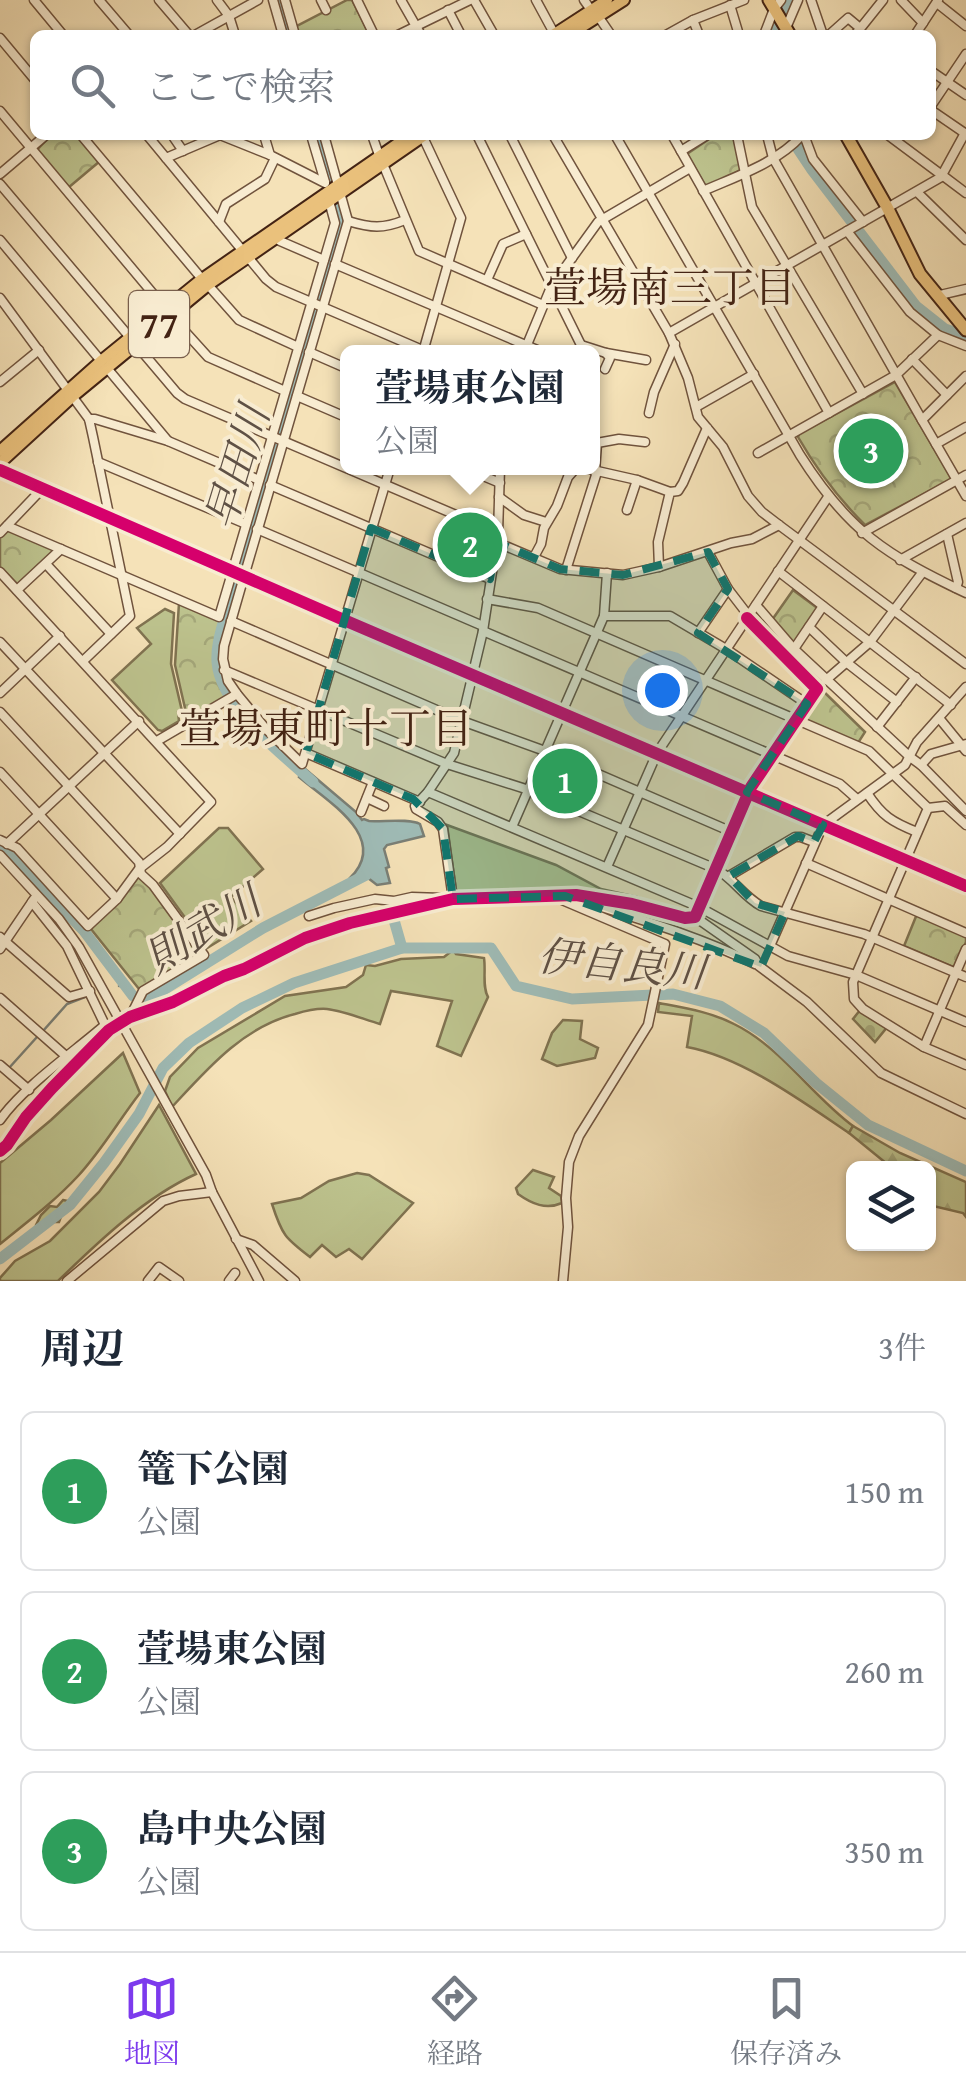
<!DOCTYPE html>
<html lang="ja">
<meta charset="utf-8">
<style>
body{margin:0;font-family:"Gentium Book Plus","Noto Serif JP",serif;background:#f2f2f3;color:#1f2937}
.controls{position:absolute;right:30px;bottom:30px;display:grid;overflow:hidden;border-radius:15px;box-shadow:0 2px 8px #0004}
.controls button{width:90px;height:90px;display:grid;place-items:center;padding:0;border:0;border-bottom:2px solid #e0e1e3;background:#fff;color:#1f2937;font:50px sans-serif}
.you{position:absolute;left:662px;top:690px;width:35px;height:35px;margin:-25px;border:8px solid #fff;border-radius:50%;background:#1a73e8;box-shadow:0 0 0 15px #1a73e833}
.badge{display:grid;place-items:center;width:65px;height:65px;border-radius:50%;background:#7c3aed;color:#fff;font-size:32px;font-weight:700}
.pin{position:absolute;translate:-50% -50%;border:5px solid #fff;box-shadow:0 2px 10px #0006}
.popup{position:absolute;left:340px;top:345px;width:260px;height:130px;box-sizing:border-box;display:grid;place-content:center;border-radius:15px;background:#fff;filter:drop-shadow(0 2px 8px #0005);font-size:32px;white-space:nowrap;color:#747a83}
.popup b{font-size:38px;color:#1f2937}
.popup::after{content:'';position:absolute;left:50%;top:100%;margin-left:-20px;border:20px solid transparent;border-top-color:#fff}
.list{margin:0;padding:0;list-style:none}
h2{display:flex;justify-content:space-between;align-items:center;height:130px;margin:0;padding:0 40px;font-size:42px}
h2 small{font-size:32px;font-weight:400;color:#747a83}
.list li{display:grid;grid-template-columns:65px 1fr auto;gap:30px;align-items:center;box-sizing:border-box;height:160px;margin:0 20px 20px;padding:0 20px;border:2px solid #e0e1e3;border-radius:15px}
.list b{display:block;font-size:38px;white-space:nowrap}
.list p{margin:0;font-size:32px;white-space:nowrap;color:#747a83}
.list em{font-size:32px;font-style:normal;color:#747a83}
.icon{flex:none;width:55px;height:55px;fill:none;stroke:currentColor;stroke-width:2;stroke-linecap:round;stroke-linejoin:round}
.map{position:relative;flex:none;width:966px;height:1281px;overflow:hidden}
.search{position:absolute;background:#fff;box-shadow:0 2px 8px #0004;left:30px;right:30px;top:30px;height:110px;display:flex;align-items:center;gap:25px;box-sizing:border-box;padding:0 35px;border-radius:15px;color:#747a83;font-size:38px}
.sheet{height:670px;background:#fff}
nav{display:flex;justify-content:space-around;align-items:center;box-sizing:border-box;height:140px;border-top:2px solid #e0e1e3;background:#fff;font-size:28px;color:#747a83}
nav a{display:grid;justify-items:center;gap:5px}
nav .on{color:#7c3aed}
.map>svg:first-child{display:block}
</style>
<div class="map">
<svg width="966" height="1281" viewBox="0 0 966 1281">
<defs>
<pattern id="forest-firs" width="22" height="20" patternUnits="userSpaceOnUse" patternTransform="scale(2.5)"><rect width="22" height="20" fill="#bdc38e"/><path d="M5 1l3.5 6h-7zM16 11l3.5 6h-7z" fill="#a4a77a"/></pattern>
<pattern id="cemetery-stones" width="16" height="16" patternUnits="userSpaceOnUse" patternTransform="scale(2.5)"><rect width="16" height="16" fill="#bdc38e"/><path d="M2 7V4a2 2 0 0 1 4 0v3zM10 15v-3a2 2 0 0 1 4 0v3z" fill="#a4a77a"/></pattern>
<pattern id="park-crowns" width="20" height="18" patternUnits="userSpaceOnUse" patternTransform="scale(2.5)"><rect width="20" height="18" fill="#bdc38e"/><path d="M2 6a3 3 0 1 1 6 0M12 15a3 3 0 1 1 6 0" fill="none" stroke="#a4a77a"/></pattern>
</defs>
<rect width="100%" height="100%" fill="#f5e2b8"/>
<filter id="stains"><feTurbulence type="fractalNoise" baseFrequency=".002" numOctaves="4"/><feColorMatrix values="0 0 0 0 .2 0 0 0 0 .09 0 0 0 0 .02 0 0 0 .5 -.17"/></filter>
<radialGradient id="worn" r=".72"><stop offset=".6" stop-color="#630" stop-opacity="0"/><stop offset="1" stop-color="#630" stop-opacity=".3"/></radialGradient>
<!-- grass -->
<g fill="#bdc38e" stroke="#807351" stroke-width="2.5">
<path d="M165 609 174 613 171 664 182 711 178 712 179 721 162 731 158 730 112 680 151 644 137 628Z"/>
<path d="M447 825 556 865 601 889 637 897 671 911 544 894H462L456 890Z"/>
<path d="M219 828H228L263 869 231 897 251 921 207 948 160 883Z"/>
<path d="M453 950 456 954 484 958C486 971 482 987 488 997L461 1056 437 1046 452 1001 391 991 380 1024C363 1019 344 1011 327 1009 316 1008 305 1011 295 1014 243 1027 207 1069 172 1107L165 1091 170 1077 198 1048 285 996 346 987 363 975 366 965 375 966 401 959 444 957Z"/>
<path d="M659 1003C685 1008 711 1012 734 1024 781 1047 811 1095 853 1126L849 1133C803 1102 742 1057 687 1047L692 1016 658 1012Z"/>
<path d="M563 1020 582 1021 580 1039 598 1048 595 1058 557 1066 542 1059 552 1033Z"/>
<path d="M123 1053 140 1093C119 1120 102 1150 78 1176 55 1201 27 1222 0 1244V1163L51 1120Z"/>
<path d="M159 1105 196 1174C145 1197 98 1242 58 1281H0V1278L15 1261 50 1241 99 1192 120 1164Z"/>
<path d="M533 1170 554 1177 549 1188 561 1196 562 1203C546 1210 532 1204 518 1194L516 1188Z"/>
<path d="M357 1173 369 1175 413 1203 362 1259 349 1249 336 1257 322 1245 310 1257C285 1238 282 1235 272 1204L301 1198 329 1181Z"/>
<path d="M63 1200 68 1201 70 1209 62 1214 59 1222H53L40 1230 36 1225 41 1215 50 1206 57 1207Z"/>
</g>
<!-- forest -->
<path fill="url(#forest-firs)" stroke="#807351" stroke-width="2.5" d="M853 1126 900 1153 966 1182V1217L963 1213 929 1205 928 1168H892L849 1133Z"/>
<!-- cemetery -->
<path fill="url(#cemetery-stones)" stroke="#807351" stroke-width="2.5" d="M860 1010 888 1026 875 1042 853 1019Z"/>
<!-- park -->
<g fill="url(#park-crowns)" stroke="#807351" stroke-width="2.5">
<path d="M347 0H352L370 35H297L295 27Z"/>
<path d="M51 135H78L100 161 68 188 37 150Z"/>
<path d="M715 135H733L741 170 706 187 687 154Z"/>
<path d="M895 382 952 479 865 525C838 498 817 470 798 437L799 434Z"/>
<path d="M457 518 493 534 488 574 444 556Z"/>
<path d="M7 530 53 548 54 551 18 585 0 567V537Z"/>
<path d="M793 590 820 610 794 646 772 620Z"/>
<path d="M179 603 220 621C211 650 211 672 226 698L188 721 175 665Z"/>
<path d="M821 689 865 732 858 743 803 719Z"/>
<path d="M549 756 595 776 582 808 535 786Z"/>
<path d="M138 876 151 886 199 953V956L139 989 91 929Z"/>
<path d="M917 914 966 935V942L956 966 953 967 904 946Z"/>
</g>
<!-- water -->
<path fill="#9fbcb7" stroke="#7a7f76" stroke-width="2.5" d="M304 768 356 812 362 820 364 819 369 821C383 822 409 818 420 824L424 836 387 845 384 849 389 867 386 868 390 883 377 885 368 878 354 884 350 878C391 838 327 801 299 777Z"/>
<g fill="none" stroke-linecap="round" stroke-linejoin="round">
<!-- stream -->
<g stroke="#7a7f76" stroke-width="2.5">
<path d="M119 986 124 984"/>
<path d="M43 1031 67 1004 85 997"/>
<path d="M9 1068 37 1037"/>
</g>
<!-- river -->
<g stroke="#9fbcb7" stroke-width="11">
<path d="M281 0 291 35"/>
<path d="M772 35 789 0"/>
<path d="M793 135 798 149 812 170 916 306 945 329 966 336"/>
<path d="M313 782C281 753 221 708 217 662 216 646 221 631 225 616L344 221 319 135"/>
<path d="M0 844 84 931 133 996 144 1002 263 928 366 875"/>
<path d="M394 920 402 948"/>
<path d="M0 1259 70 1205 104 1163 139 1114 163 1068 189 1043 242 1008 294 983 402 948H491L516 986 572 999 673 994 720 1006 764 1033 816 1083 868 1125 966 1171"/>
</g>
<!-- minor casing -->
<g stroke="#70533d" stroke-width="11">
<g id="minor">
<path d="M34 0 63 35"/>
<path d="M99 0 129 35"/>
<path d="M159 0 189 35"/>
<path d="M217 0 229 16 235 35"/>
<path d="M273 0 283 35"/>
<path d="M285 0 295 35"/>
<path d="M321 0 326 10"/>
<path d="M357 0 374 35"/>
<path d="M401 0 421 35"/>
<path d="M474 0 494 35"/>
<path d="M536 0 555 35"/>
<path d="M584 0 591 10"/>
<path d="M811 0 823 35"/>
<path d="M901 0 923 23"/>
<path d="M937 3 966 26"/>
<path d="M730 5 739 35"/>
<path d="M448 10 461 35"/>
<path d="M598 16 611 35"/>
<path d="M693 20 699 35"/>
<path d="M786 28 798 0"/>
<path d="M195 35 258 0"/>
<path d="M398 35 470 0"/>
<path d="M666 35 693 20 744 0"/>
<path d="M764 35 774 9 781 0"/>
<path d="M829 35 848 18 860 28"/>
<path d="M855 35 883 0"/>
<path d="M915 35 938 0"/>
<path d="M0 38 35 80"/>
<path d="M931 71 966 95"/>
<path d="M931 106 966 54"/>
<path d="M931 110 966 134"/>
<path d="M0 111 165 308"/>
<path d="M81 135 202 279"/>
<path d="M147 135 266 279 276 287 427 352"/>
<path d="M172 135 183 151"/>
<path d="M264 135 270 155 325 183"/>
<path d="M311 135 325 182"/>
<path d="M324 135 348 221 243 580 224 646 223 659 228 681 237 694 266 729 302 764 390 468"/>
<path d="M372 135 379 155"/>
<path d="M422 135 461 218 423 352"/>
<path d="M477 135 581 345 577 352"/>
<path d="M510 135 572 258"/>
<path d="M553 135 669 333 688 378 698 417 723 447 748 496 762 512 779 525 966 664"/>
<path d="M615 135 800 455C848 531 886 555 966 593"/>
<path d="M672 135 829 413"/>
<path d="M737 135 752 207 863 394"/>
<path d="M767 135 773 158 922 420"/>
<path d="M804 135 813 159 863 222"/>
<path d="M888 135 943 176"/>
<path d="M681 151 707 135"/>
<path d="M166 158 220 135 270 155"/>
<path d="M383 164 419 251 543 305"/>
<path d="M0 174 46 135"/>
<path d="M942 175 965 133"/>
<path d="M942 175 966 193"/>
<path d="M0 184 177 393 185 399 498 533"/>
<path d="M703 191C737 176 777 163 802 135"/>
<path d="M917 192 966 240"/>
<path d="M348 221C371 228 383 229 405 220"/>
<path d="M219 222 226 204 265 179 275 158"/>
<path d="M847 231 910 312 938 335"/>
<path d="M277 237 280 241 324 260"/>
<path d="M0 240 101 361"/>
<path d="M335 264 542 352"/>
<path d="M487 280 503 244 526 234"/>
<path d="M208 285 239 320 298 347"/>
<path d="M940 295 966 289"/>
<path d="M0 298 89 419 93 437 130 616 83 661"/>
<path d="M170 315 208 357 285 391"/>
<path d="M669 333 943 176"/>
<path d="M581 345 606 353 646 360"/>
<path d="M309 352 348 369"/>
<path d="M524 352 551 287 598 222 690 168"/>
<path d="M912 359 947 395"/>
<path d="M107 368 168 441"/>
<path d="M605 369 610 358 606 353"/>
<path d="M0 382 39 350"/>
<path d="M297 396 348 418"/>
<path d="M696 407 754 374"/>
<path d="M649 413 654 392 675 344"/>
<path d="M89 419H95L168 441 259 480"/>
<path d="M966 427 936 444 966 496"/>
<path d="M936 444 922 420 966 376"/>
<path d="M758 453 896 375 938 335 966 346"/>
<path d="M98 462 246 524"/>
<path d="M464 468 500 483"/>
<path d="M584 468 637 480 670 492"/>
<path d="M0 470 344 620 966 886"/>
<path d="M595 472 597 443 619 439 645 442"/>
<path d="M270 485 490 579"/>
<path d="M499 497 524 515 546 522"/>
<path d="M627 510 637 480"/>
<path d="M7 526 219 617 335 223 329 201"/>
<path d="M257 529 483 626"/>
<path d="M0 533 42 489"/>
<path d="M862 533 966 475"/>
<path d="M947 534 958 582 956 588"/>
<path d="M496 542 560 569 623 575 659 567 731 543 752 539 779 525"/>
<path d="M708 552 728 589"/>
<path d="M534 557 541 544 544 528 557 506 568 477 576 468"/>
<path d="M900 560 966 523"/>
<path d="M46 564 111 634"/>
<path d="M659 567 658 542 670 492 678 491 683 483 707 428"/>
<path d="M566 570 597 472"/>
<path d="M778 571 951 705"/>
<path d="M0 572 211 802 167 847 139 869 117 899 88 926 17 848 0 840"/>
<path d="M17 590 61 549"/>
<path d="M487 599 538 608 869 751 928 808 853 982 854 999 863 1009 924 1047 966 1065"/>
<path d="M756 605 794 649 910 757 921 765 966 811"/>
<path d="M604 616H670L726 649 807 704"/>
<path d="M231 621 462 721 545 751 732 832"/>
<path d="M809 627 846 662 897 702"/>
<path d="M483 631 840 784 857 799"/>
<path d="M698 633 728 589 748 615"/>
<path d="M0 642 180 834"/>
<path d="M794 649 823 606"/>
<path d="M224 670 447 764 529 790 716 869C734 879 743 896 761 906L864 934 966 977"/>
<path d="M826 680 870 642 922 573"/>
<path d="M0 693 60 636"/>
<path d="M0 712 139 862 141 874 153 885 204 955 143 991 130 1017"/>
<path d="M939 718 966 751"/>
<path d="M877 727 916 677"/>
<path d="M157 741 237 694"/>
<path d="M306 753 420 802"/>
<path d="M921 765 931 754 966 744"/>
<path d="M0 772 117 899"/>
<path d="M428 792 699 907 788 956 856 975 966 1022"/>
<path d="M867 793C882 816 892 822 917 832"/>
<path d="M367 798 384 806"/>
<path d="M928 808 945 806 966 825"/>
<path d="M361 812 373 782"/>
<path d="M512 827 604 616 607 573"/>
<path d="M7 844 139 721"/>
<path d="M0 855 59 919 79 947 206 1175 212 1192 259 1281"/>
<path d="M806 863 966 933"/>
<path d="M607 867 657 753 828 497"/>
<path d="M729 876 795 837H801L814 842"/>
<path d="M555 897 665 944 648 1025 579 1136 569 1162 566 1198 568 1227 563 1281"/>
<path d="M453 899 443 829 438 822 416 809 415 806 428 792 454 753 483 631 498 533 500 468"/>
<path d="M576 899C636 918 698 936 755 964"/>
<path d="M32 902 67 946 105 1025"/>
<path d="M309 916 334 908 375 899 394 901 412 897 442 898"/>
<path d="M695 917 755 959 759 966 807 1002 881 1073 966 1114"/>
<path d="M0 937 69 997 90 991"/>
<path d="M770 946 823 825 905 765 917 742 966 687"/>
<path d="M0 949 34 899"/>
<path d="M0 998 67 1057"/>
<path d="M125 1019 173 1002 224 976 244 969 305 938 350 923 453 899 576 895 632 904 685 918 695 917 751 787 817 689 747 618"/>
<path d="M924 1047 966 949"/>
<path d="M0 1065 29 1090"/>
<path d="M0 1120C23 1087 74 1052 105 1025L109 1030"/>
<path d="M0 1151 7 1145 26 1117 52 1088 114 1026"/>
<path d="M236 1239 253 1245 295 1281"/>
<path d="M67 1281 163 1201 179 1196 212 1192"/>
<path d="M148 1281 159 1267 179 1281"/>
<path d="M229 1281 235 1273"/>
</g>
</g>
<!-- major casing -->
<g stroke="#432314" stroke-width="14">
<g id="major">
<path d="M553 35 607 0"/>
<path d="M569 35 624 0"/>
<path d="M0 451 101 361 202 279 410 135"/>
<path d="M0 463 72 397 208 285 425 135"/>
</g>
</g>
<!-- highway casing -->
<g stroke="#432314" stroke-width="15">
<g id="highway">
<path d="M769 0 790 35"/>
<path d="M846 135 887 207 920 274 966 330"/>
</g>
</g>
<!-- minor -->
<use href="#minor" stroke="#f8ecd1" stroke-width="8"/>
<!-- major -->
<use href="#major" stroke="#eac17c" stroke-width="10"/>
<!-- highway -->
<use href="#highway" stroke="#eac17c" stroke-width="11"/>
<!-- cycleway casing -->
<g stroke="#f8ecd1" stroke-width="19">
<g id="cycleway">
<path d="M0 470 344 620 966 886"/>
<path d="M0 1151 7 1145 26 1117 52 1088 109 1030 130 1017 173 1002 224 976 244 969 305 938 350 923 453 899 576 895 632 904 685 918 695 917 751 787 817 689 747 618"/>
</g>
</g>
<!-- cycleway -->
<use href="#cycleway" stroke="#d6006c" stroke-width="12"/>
</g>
<!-- marked area -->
<path fill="#0f766e" fill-opacity="0.2" stroke="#0f766e" stroke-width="8" stroke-dasharray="20 12" stroke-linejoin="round" d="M371 528 490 579 496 542 560 569 623 575 708 552 728 589 698 633 807 704 747 792 823 825 814 842 798 836 729 876 755 903 785 912 761 967 565 896 453 899 443 829 413 799 306 753Z"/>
<g text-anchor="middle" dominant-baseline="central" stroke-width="8" stroke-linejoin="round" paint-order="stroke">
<!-- shield labels -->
<rect fill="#f8ecd1" stroke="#795f4d" stroke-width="2.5" x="129" y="291" width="60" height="66" rx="8"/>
<g font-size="38" font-weight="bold" fill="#432314">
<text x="159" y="324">77</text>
</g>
<!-- neighbourhood labels -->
<g font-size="42" fill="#432314" stroke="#f8ecd1">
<text x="670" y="286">萱場南三丁目</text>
<text x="326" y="727">萱場東町十丁目</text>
</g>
<!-- water labels -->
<g font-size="42" font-style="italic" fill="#5f5145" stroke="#f8ecd1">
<text transform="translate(236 467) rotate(-73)">早田川</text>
<text transform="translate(202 929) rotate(-31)">則武川</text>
<text transform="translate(622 963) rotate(6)">伊自良川</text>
</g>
</g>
<rect width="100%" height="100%" filter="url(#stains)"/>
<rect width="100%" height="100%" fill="url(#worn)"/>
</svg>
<div class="controls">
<button><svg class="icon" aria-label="layers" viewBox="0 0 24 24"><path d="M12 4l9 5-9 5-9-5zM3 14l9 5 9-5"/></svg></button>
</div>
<div class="you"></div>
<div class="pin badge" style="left:565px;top:781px;background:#2e9e5b">1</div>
<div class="pin badge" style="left:470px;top:545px;background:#2e9e5b">2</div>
<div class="popup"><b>萱場東公園</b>公園</div>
<div class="pin badge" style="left:871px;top:451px;background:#2e9e5b">3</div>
<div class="search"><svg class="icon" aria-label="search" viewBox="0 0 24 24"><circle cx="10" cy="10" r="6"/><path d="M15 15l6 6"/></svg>ここで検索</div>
</div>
<section class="sheet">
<h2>周辺<small>3件</small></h2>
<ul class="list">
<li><span class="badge" style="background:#2e9e5b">1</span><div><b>篭下公園</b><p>公園</p></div><em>150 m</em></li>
<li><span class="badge" style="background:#2e9e5b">2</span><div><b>萱場東公園</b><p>公園</p></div><em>260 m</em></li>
<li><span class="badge" style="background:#2e9e5b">3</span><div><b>島中央公園</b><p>公園</p></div><em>350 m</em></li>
</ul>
</section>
<nav>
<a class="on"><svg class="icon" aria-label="map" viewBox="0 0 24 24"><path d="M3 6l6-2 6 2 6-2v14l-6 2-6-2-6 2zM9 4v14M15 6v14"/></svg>地図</a>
<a><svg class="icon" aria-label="directions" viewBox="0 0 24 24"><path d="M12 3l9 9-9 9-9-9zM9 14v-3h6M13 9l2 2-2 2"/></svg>経路</a>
<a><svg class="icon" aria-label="saved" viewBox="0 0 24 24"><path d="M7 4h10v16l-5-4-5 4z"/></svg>保存済み</a>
</nav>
